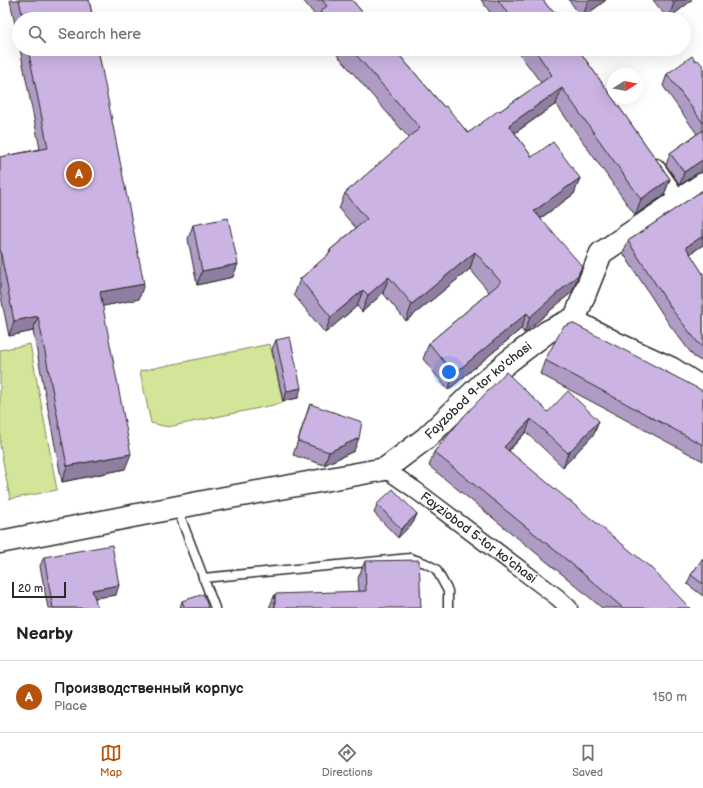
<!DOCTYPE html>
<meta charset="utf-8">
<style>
body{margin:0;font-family:"Balsamiq Sans",sans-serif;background:#f6f6f6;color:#222}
.compass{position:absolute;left:607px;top:68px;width:36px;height:36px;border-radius:50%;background:#fff;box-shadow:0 4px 16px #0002;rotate:79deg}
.scale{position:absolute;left:12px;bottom:10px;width:54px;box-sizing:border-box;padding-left:4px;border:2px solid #2b2b2b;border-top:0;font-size:11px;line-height:14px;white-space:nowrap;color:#2b2b2b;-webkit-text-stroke:3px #fff;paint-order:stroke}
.you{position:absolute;left:449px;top:372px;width:14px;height:14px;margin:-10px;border:3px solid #fff;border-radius:50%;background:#1a73e8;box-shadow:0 0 0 6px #1a73e833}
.badge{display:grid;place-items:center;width:26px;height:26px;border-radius:50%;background:#b45309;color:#fff;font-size:13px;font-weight:700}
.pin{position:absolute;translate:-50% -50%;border:2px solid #fff;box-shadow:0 1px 4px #0006}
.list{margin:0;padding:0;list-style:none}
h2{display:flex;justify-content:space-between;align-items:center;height:52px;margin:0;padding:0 16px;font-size:17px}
h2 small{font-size:13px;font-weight:400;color:#767676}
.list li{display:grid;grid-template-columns:26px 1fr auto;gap:12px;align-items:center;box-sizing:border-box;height:72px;padding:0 16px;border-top:1px solid #e0e0e0}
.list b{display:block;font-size:15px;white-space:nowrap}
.list p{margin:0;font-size:13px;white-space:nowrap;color:#767676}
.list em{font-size:13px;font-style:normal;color:#767676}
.icon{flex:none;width:22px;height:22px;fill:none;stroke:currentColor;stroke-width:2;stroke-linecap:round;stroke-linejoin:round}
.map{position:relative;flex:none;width:703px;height:608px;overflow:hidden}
.search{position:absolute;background:#fff;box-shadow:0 4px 16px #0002;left:12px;right:12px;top:12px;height:44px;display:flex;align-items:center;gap:10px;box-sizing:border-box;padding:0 14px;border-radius:22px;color:#767676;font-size:15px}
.sheet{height:124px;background:#fff}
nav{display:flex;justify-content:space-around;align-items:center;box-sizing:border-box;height:56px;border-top:1px solid #e0e0e0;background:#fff;font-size:11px;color:#767676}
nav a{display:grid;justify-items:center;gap:2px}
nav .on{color:#b45309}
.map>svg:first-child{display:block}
</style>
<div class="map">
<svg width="703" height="608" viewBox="0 0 703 608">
<rect width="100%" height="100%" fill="#fff"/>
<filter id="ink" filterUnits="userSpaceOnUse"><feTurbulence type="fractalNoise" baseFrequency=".025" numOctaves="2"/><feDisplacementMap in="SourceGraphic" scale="8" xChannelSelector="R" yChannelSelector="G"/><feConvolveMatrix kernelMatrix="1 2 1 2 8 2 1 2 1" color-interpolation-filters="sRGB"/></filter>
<g filter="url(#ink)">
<!-- green -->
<g fill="#d3e598" stroke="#7f8862">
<path d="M30 344 57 490 10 499 0 445V350Z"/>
<path d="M270 344 283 403 168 427 151 423 140 371Z"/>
</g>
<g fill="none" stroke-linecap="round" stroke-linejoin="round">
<!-- lane casing -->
<g stroke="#2b2b2b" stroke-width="11">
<g id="lane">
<path d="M177 508 215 608"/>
<path d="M203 578 410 558 425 563 436 569 448 591V608"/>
</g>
</g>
<!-- street casing -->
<g stroke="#2b2b2b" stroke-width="19">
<g id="street">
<path d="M656 167 679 200"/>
<path d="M575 318 618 341 673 366 703 385"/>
<path id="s1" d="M385 469 414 489 557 597 569 608"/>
</g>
</g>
<!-- secondary casing -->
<g stroke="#2b2b2b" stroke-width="25">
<g id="secondary">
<path id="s2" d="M0 542 214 500 385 469 426 438 483 383 509 361 547 332 575 318 601 253 703 184"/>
</g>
</g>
<!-- lane -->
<use href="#lane" stroke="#fff" stroke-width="8"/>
<!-- street -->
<use href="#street" stroke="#fff" stroke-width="16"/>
<!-- secondary -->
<use href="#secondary" stroke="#fff" stroke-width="22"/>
</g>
<!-- wall -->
<g fill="#af9bc3" stroke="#2b2b2b">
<path d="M10 0H89L93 19H19V44Z"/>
<path d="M303 0H352L368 19H318Z"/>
<path d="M481 0H543L549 8 562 19H495Z"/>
<path d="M569 0H606L582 18Z"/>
<path d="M653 0H692L668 19Z"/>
<path d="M20 49H98L139 299 102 306 125 469 62 482 33 331 9 336 0 292V157L40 149Z"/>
<path d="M332 49H394L444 107 468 133 541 83 516 49H578L670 179 664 195 635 215 556 104 515 133 532 157 580 178 574 194 541 218 572 292 524 333 521 329 448 390 423 359 429 343 489 292 470 269 406 321 383 293 362 312 357 306 325 333 294 295 300 279 328 255 330 250 356 228 339 209 345 193 409 138Z"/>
<path d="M696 61 703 66V65V172L696 174 680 185 666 165 670 153 697 134 663 86 667 74Z"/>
<path d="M703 190V245L690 254 703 274V362L694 357 669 324 623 253 628 241Z"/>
<path d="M193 225 233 277 197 285 188 239Z"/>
<path d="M276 340 298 398 283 401 272 349Z"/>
<path d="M545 360 703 391V461L540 374Z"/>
<path d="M310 404 354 451 324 465 293 455Z"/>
<path d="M548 412 599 421 594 434 563 467 526 432 509 451 690 608H602L568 579 429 466 434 452 465 415Z"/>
<path d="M377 504 417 514 413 523 398 538 374 513Z"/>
<path d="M44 557 116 595 94 598 98 608H48L40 566Z"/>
<path d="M703 558V596L687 584 691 575Z"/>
<path d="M365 561 421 608 359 591 358 578Z"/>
<path d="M275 594V608H269Z"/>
<path d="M182 601 208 608H180Z"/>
</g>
<!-- shaded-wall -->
<g fill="#8e7e9f" stroke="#2b2b2b">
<path d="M590 0H606L582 18 588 2Z"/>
<path d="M677 0H692L668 19 674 3Z"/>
<path d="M562 88 556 104 503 141 509 125Z"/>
<path d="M703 160 702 172 696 174 680 185 684 172 701 161Z"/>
<path d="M580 178 574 194 528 227 534 211Z"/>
<path d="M670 179 664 195 635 215 641 199Z"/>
<path d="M703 236V245L682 259 686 247Z"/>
<path d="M475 252 470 269 406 321 412 304Z"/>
<path d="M238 264 233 277 197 285 202 271Z"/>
<path d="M582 266 572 292 524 333 530 317Z"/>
<path d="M389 277 383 293 362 312 368 295Z"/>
<path d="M144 284 139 299 94 308 100 292Z"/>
<path d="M363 290 357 306 325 333 331 317Z"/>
<path d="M527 313 521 329 448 390 454 374Z"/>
<path d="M38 316 33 331 9 336 14 321Z"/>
<path d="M301 388 298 398 283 401 287 391Z"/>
<path d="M531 419 526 432 499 460 504 447Z"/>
<path d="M599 421 594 434 563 467 568 453Z"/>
<path d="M359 438 354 451 324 465 329 452Z"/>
<path d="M131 454 125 469 62 482 67 466Z"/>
<path d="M417 514 413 523 398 538 401 529Z"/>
<path d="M119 585 116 595 88 599 92 590Z"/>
</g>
<!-- building -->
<g fill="#cbb4e3" stroke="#2b2b2b">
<path d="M19 0H89L93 19H23Z"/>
<path d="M322 0H352L368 19H326L320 12 327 6Z"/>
<path d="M498 0H543L549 8 553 11 557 12 562 19H512Z"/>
<path d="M672 0H677L674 3Z"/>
<path d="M28 49H98L144 284 100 292 131 454 67 466 38 316 14 321 0 249V157L48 148Z"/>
<path d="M351 49H394L444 107 446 106 468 133 499 110 500 111 552 75 534 49H578L670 179 641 199 562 88 509 125 532 157 553 142 580 178 534 211 582 266 578 275 530 317 527 313 454 374 429 343 501 282 475 252 412 304 389 277 368 295 363 290 331 317 300 279 331 252 330 250 367 219 345 193 420 128Z"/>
<path d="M692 56 696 61 698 60 703 66V123L667 74Z"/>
<path d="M703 130V160L701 161 684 172 670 153Z"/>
<path d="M703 190V236L686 247 703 274V347L699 344 673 311 628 241Z"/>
<path d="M228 218 238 264 202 271 193 225Z"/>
<path d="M572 323 703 391V445L545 360 563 327Z"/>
<path d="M290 337 301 388 287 391 276 340Z"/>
<path d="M506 372 548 412 568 391 599 421 568 453 531 419 504 447 650 567 690 608H623L573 565 434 452 465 415Z"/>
<path d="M310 404 362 422 359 438 329 452 298 441Z"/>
<path d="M393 489 417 514 401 529 377 504Z"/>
<path d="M112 545 119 585 92 590 98 608H53L44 557Z"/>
<path d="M703 558V584L691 575Z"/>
<path d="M419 560 421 608H275V594L366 591 365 561Z"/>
<path d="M204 594 208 608H185L182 601Z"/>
</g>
</g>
<g text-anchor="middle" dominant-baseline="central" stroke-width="3" stroke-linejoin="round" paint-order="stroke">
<!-- street labels -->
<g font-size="13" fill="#2b2b2b" stroke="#fff">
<text stroke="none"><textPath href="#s2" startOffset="514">Fayzobod 9-tor ko'chasi</textPath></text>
<text stroke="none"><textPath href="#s1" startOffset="116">Fayziobod 5-tor ko'chasi</textPath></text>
</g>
</g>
</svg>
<svg class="compass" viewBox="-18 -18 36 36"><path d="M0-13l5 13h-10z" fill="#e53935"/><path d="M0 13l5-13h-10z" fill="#767676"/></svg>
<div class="scale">20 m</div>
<div class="you"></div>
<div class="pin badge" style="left:79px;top:174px">A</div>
<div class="search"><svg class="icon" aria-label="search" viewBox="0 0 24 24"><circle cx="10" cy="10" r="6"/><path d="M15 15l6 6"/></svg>Search here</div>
</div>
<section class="sheet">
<h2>Nearby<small></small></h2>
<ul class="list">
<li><span class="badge">A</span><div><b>Производственный корпус</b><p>Place</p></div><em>150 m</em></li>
</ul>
</section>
<nav>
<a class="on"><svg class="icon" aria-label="map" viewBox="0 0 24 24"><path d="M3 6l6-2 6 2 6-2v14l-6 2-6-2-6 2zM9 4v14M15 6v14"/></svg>Map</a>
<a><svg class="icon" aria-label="directions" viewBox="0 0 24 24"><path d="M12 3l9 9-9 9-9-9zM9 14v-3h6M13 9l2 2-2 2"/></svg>Directions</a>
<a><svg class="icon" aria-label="saved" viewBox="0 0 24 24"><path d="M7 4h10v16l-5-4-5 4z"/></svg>Saved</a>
</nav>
